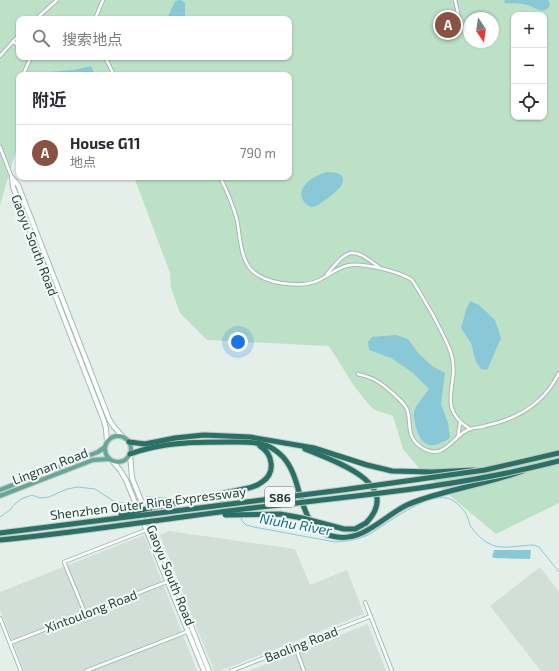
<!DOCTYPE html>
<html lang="zh">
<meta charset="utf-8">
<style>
body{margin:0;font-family:"Exo 2","Noto Sans SC",sans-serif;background:#f7f7f7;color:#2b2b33}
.controls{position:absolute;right:12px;top:12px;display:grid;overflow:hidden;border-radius:8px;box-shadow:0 1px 3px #0004}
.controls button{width:36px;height:36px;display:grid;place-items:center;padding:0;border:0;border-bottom:1px solid #e1e1e2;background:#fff;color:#2b2b33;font:20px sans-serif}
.compass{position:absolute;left:463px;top:12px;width:36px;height:36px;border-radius:50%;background:#fff;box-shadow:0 1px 3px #0004;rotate:167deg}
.you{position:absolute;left:238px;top:342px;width:14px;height:14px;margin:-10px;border:3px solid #fff;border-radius:50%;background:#1a73e8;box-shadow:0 0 0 6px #1a73e833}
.badge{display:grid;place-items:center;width:26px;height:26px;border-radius:50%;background:#895243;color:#fff;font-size:13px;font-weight:700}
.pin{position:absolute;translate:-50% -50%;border:2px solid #fff;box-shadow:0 1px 4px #0006}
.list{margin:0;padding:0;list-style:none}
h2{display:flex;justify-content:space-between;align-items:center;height:52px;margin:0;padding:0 16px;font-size:17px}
h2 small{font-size:13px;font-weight:400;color:#7c7c81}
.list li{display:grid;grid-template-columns:26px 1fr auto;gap:12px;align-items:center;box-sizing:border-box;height:56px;padding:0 16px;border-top:1px solid #e1e1e2}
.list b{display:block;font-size:15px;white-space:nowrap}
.list p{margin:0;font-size:13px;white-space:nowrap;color:#7c7c81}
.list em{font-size:13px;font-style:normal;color:#7c7c81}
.icon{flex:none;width:22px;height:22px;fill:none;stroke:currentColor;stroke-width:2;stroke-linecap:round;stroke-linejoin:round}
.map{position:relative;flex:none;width:559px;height:671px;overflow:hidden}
.search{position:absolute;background:#fff;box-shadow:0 1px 3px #0004;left:16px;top:16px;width:276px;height:44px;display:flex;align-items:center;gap:10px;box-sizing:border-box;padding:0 14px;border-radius:8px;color:#7c7c81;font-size:15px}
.panel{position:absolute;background:#fff;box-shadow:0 1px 3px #0004;left:16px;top:72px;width:276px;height:108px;border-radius:8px}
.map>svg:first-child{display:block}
</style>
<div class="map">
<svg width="559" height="671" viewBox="0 0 559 671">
<rect width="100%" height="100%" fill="#e4efea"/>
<!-- built -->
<g fill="#d2dfd9">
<path d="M169 531 295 549 310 585 347 570 364 614 220 671H214L160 535Z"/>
<path d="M144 535 197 671H24L0 610V592Z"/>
<path d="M540 567 559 592V671H541L490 606Z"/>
<path d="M368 624 386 671H248Z"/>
</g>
<!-- green -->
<path fill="#bce1c7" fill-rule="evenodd" d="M0 0H559V503L496 534 424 474 403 449 393 416 375 410 370 406 354 386 331 349 328 346 207 340 180 313 171 288 170 273 134 177H289V75H19V141L0 205ZM514 15H544V117H514ZM469 18H493V42H469ZM19 19H289V57H19Z"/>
<!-- water -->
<g fill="#89c9d7">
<path d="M181 0 185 3V19H167L175 1Z"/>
<path d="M505 0H548C550 3 551 6 548 8 540 15 534 6 527 5 520 3 512 4 504 3Z"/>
<path d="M91 66 95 75H48L49 72 74 70Z"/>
<path d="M327 172C334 172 347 173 342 184 340 190 322 203 316 206 307 210 299 198 302 190 306 180 317 175 327 172Z"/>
<path d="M470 301 479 305 495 320 501 338 487 370 481 369 476 362 471 343 461 328 466 310Z"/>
<path d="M396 335 408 339 419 354 432 366 445 373 441 404 448 423 450 437C448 440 446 441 442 442 425 452 418 437 415 423 415 420 413 416 414 413 414 407 425 395 429 389L413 373 391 358 369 350 368 342 372 337Z"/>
<path d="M494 550H531L530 559 494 558 492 557Z"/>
</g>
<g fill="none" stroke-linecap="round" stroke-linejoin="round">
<!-- stream -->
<g stroke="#89c9d7" stroke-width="1">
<path d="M147 497 184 499"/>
<path d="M201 500 226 502"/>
<path d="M0 517 10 510 14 505 21 499 32 495 40 498 49 497 67 489 78 487 95 489 112 500 118 503H129"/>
<path d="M241 517 242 521 246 525 254 527 335 542C347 541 357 540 368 535 387 524 424 494 447 498 455 500 464 509 467 516 469 520 469 524 471 527 477 535 485 543 495 546 505 549 523 545 534 545L539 547 559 572"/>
</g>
<!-- street casing -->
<g stroke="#a6b8b2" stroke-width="4.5">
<g id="street">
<path d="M455 0 461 26"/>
<path d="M36 19 57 0"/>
<path d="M95 19 103 0"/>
<path d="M13 41 19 47"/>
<path d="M0 56 19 35"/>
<path d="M105 57 114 75"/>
<path d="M23 75 31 57"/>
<path d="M19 93V102"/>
<path d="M0 147 12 178"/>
<path d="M220 177C227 191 233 205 237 220 240 235 240 254 249 267 261 284 299 288 317 281 329 276 337 267 350 265 364 263 401 272 412 280 420 292 427 305 434 317 440 329 447 341 451 353 461 384 434 407 470 429"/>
<path d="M327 274C349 248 352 246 380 268"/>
<path d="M358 374C364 376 370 377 375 380 383 384 403 401 407 409 412 423 405 436 421 447 445 463 453 434 470 429 475 427 480 428 485 426 518 419 544 404 559 373"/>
<path d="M458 436 460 423"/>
<path d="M365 602 392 671"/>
<path d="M85 613 64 562 146 530"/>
<path d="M0 618 21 671"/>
<path d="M10 643 169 581"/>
<path d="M295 646 304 671"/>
<path d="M86 671 189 631"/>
<path d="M231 671 371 616"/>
</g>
</g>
<!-- secondary casing -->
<g stroke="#a2bbb3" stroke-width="6">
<g id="secondary">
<path d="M12 178 18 185 109 419 114 427 123 437"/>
<path d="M12 178 13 187 104 421 106 429 107 442"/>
<path d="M130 454 132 478 209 671"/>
<path d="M113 462 120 470 126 480 204 671"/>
</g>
</g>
<!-- primary casing -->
<g stroke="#c1cac8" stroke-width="6">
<g id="primary">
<circle cx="118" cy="449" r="13"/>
<path d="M0 490 98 452 105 447"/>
<path d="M0 496 93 460 109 459"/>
</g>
</g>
<!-- highway casing -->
<g stroke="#c1cac8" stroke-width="7">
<g id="highway">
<path d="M129 442 145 444 175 438 204 435 250 437 314 448 367 465 392 471 432 472 474 470"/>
<path d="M305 449C331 460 405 483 366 523"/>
<path d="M130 454C163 442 195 442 229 442 240 442 254 441 265 445 272 447 278 452 283 457 306 482 295 532 337 537 364 541 384 516 407 505 425 497 443 493 462 488 483 483 503 478 523 471"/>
<path d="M244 489C250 488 257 486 262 482 276 473 273 454 260 446"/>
</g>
</g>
<!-- street -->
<use href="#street" stroke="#fff" stroke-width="2.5"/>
<!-- secondary -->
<use href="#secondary" stroke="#fff" stroke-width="4"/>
<!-- primary -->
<use href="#primary" stroke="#66a798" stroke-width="4"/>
<!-- highway -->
<use href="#highway" stroke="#2b7064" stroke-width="5"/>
<!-- highway-bridge casing -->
<g stroke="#c1cac8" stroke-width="7" stroke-linecap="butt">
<g id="highway-bridge">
<path d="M121 514 244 489"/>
<path d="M225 515 280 514 302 518 344 529H355L366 523"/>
<path d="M0 533 342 490 485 470 559 453"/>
<path d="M0 540C84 532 168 518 252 508 354 496 459 487 559 461"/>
</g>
</g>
<!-- highway-bridge -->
<use href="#highway-bridge" stroke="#2b7064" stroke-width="5"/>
</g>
<g text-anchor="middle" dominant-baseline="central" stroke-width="4" stroke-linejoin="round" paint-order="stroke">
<!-- shield labels -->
<rect fill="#f5faf8" stroke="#617973" stroke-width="1" x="265" y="487" width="30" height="20" rx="3"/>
<g font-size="12" font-weight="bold" fill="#22423a">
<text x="280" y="497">S86</text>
</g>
<!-- street labels -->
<g font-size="13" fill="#22423a" stroke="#f5faf8">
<text transform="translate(35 245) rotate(69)">Gaoyu South Road</text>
<text transform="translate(50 466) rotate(-21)">Lingnan Road</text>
<text transform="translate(148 503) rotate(-7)">Shenzhen Outer Ring Expressway</text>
<text transform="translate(171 575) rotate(68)">Gaoyu South Road</text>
<text transform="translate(91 611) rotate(-21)">Xintoulong Road</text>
<text transform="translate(301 644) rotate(-21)">Baoling Road</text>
</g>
<!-- water labels -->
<g font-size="14" font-style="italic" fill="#176e83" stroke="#f5faf8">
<text transform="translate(296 524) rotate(10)">Niuhu River</text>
</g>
</g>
</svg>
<div class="controls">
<button>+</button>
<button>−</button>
<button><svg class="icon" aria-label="locate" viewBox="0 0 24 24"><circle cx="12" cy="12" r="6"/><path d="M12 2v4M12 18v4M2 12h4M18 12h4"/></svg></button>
</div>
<svg class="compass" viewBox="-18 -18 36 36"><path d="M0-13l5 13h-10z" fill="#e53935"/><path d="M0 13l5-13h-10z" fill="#7c7c81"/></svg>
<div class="you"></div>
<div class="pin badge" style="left:448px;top:25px">A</div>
<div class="search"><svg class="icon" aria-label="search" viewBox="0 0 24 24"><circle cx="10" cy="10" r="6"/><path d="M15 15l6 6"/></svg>搜索地点</div>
<section class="panel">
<h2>附近<small></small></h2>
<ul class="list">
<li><span class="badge">A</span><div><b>House G11</b><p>地点</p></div><em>790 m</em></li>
</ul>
</section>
</div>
